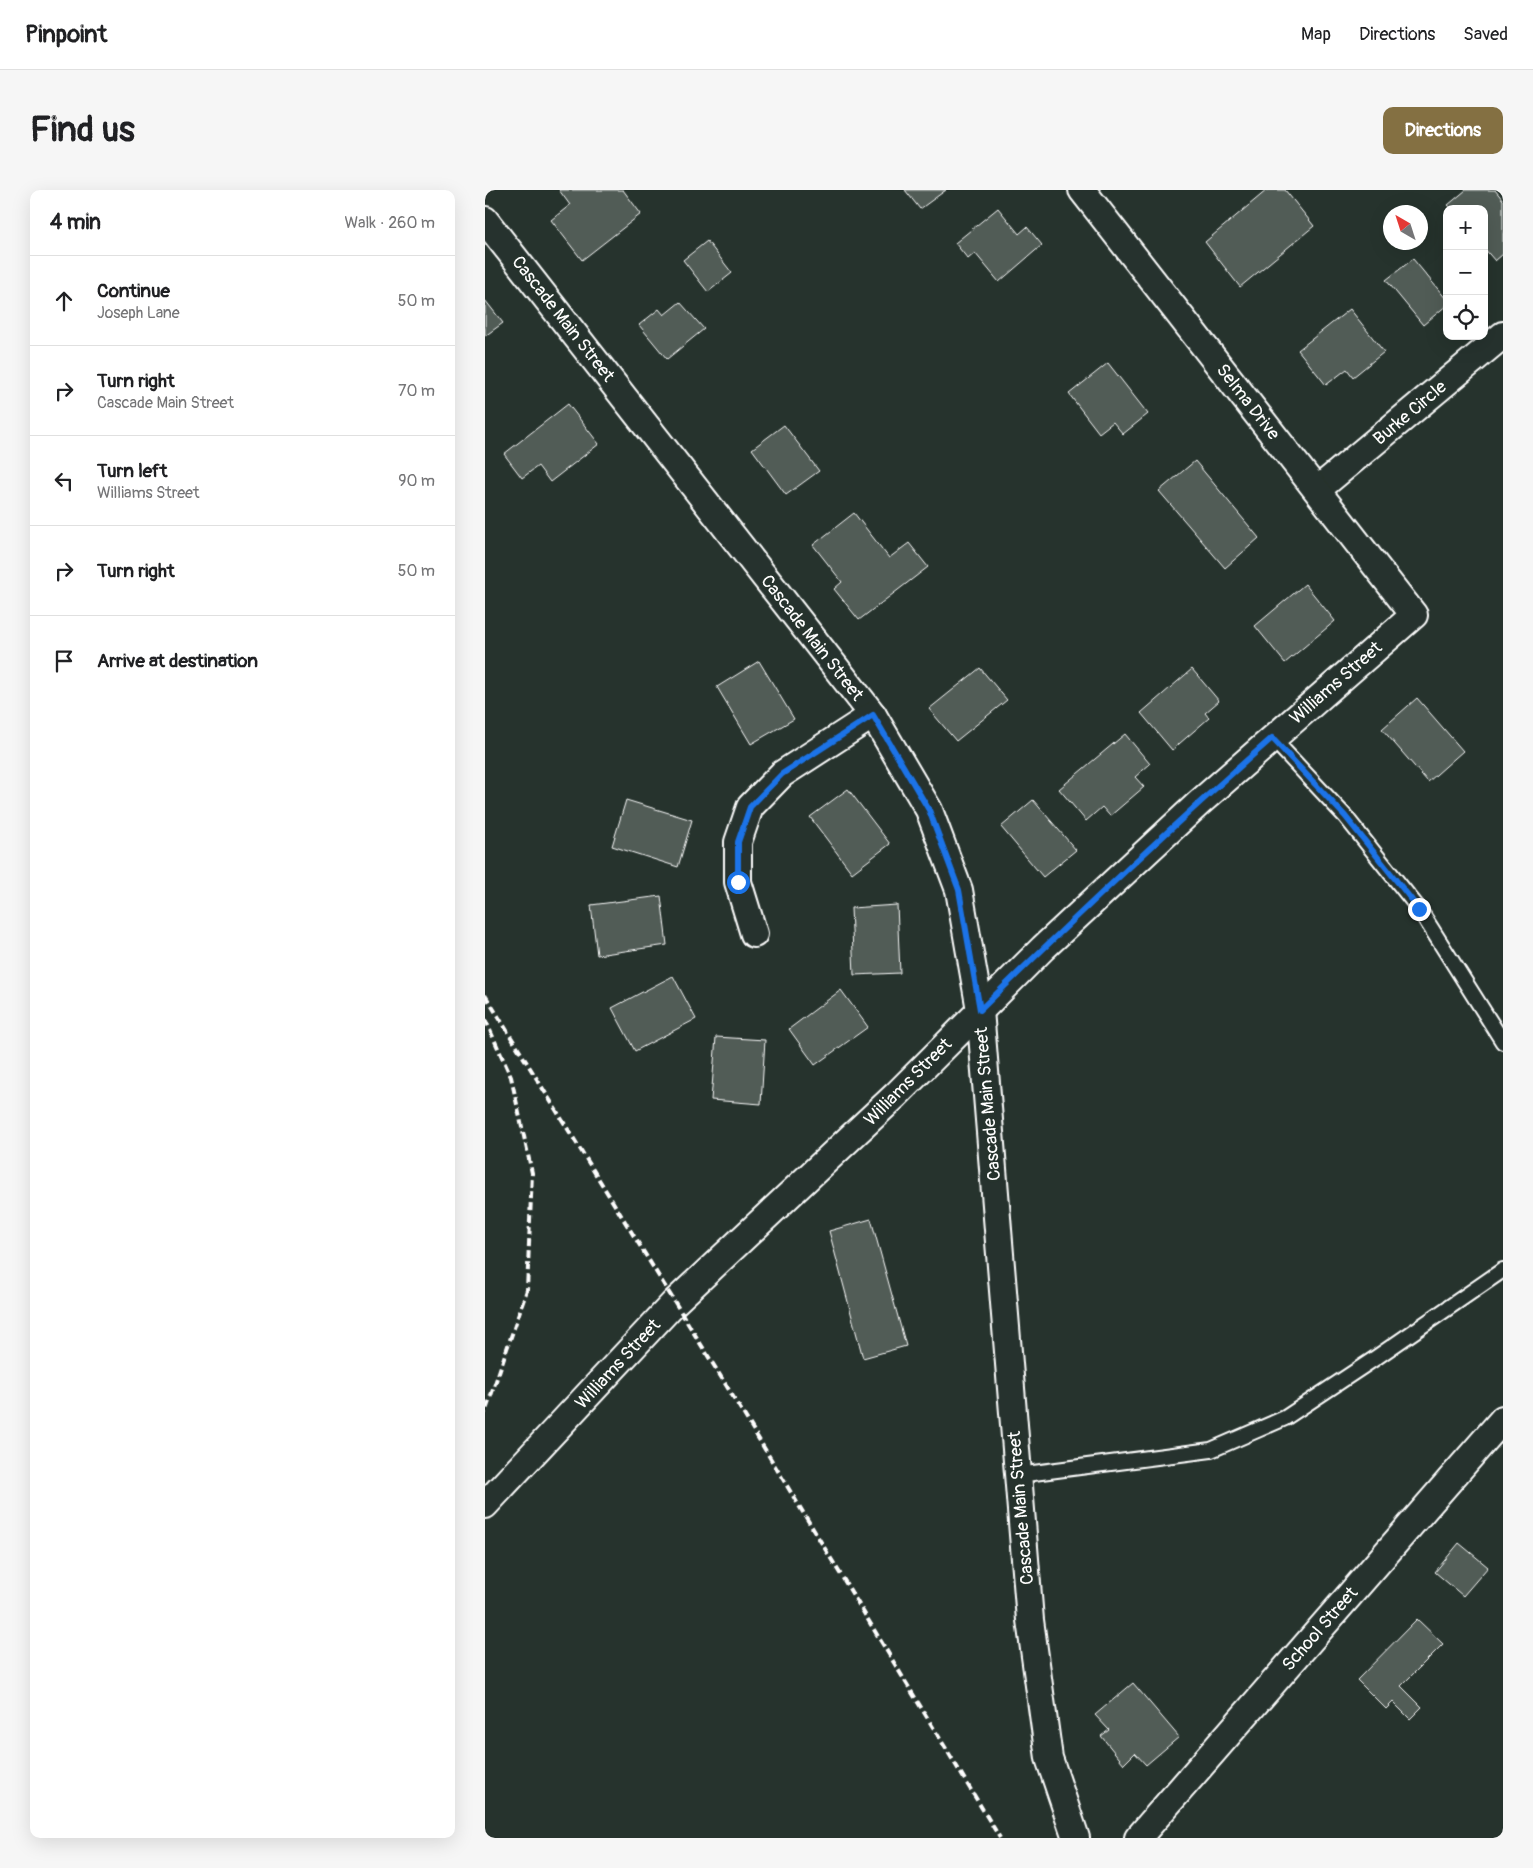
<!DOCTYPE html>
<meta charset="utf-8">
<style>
body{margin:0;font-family:Pangolin,sans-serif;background:#f6f6f6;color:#202124}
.controls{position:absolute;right:15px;top:15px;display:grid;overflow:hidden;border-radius:10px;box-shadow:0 5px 20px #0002}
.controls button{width:45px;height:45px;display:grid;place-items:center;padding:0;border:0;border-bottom:1px solid #e0e0e0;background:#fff;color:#202124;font:25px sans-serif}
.compass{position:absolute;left:898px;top:15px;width:45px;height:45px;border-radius:50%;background:#fff;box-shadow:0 5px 20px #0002;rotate:321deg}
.stop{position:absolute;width:15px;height:15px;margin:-11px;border:4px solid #1a73e8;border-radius:50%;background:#fff}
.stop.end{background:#1a73e8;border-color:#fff;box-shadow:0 1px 5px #0008}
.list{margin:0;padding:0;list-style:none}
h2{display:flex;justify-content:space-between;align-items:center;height:65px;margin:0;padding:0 20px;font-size:21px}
h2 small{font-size:16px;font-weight:400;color:#757577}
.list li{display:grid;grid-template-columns:32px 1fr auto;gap:15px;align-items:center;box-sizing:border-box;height:90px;padding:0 20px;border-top:1px solid #e0e0e0}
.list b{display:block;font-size:19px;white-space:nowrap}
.list p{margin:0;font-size:16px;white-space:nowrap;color:#757577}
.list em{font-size:16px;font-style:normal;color:#757577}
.icon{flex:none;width:28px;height:28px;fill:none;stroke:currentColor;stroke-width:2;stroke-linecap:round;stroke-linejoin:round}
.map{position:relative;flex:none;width:1018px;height:1648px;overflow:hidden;border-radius:10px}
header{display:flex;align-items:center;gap:30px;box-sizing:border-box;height:70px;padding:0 25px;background:#fff;border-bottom:1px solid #e0e0e0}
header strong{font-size:24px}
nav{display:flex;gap:28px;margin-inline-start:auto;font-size:18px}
.intro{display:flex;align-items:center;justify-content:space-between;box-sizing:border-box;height:120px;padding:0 30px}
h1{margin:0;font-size:35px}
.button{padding:12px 22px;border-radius:10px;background:#847042;color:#fff;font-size:18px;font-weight:700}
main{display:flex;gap:30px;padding:0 30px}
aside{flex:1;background:#fff;border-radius:10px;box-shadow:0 5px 20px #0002}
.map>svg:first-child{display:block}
</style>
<header>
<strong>Pinpoint</strong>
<nav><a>Map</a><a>Directions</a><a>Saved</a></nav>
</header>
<div class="intro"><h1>Find us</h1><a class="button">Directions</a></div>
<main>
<aside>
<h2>4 min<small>Walk · 260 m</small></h2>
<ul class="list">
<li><svg class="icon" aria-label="ahead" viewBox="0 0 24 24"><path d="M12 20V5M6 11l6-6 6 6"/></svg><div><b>Continue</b><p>Joseph Lane</p></div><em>50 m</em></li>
<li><svg class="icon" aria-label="right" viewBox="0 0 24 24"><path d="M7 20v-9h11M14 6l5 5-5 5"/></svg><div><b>Turn right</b><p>Cascade Main Street</p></div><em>70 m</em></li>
<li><svg class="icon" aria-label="left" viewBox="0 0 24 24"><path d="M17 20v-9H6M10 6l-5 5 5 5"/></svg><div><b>Turn left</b><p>Williams Street</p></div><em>90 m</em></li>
<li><svg class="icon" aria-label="right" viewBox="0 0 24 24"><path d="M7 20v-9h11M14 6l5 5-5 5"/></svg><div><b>Turn right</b></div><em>50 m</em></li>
<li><svg class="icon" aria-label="arrive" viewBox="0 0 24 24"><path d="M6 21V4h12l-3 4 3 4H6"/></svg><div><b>Arrive at destination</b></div></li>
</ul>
</aside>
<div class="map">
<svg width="1018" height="1648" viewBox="0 0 1018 1648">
<rect width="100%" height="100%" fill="#26332d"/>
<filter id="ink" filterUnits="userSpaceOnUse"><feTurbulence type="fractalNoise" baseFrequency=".02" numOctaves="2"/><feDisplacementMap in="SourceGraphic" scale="10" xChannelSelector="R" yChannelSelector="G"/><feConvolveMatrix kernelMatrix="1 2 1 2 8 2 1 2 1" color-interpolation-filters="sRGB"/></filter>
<g filter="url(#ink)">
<!-- building -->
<g fill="#515c57" stroke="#fff">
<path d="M74 0H138L156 24 97 70 66 30 85 15Z"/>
<path d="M420 0H461L435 19Z"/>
<path d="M782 0H800L829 36 755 97 720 52Z"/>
<path d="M981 0H1010L1018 10V64L1010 71 999 58V19H967L963 15Z"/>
<path d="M513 18 534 44 542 37 557 55 514 92 490 63 483 69 470 53Z"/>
<path d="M222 51 247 83 223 102 198 70Z"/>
<path d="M928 69 962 110V115L938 135 901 90Z"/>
<path d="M0 110 18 133 0 146Z"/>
<path d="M195 112 219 139 182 169 154 135 174 119 179 125Z"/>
<path d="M865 119 899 162 868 187 862 179 841 195 813 160Z"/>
<path d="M623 173 663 224 638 244 628 232 614 243 584 204Z"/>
<path d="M83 214 114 254 65 292 53 276 37 288 19 264Z"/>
<path d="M299 235 334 281 301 305 267 259Z"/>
<path d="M710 271 774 348 740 378 674 301Z"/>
<path d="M369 323 404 368 424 353 443 377 374 430 349 399 357 392 328 355Z"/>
<path d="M820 394 850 431 800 473 770 436Z"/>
<path d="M274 471 309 529 266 554 232 497Z"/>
<path d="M495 478 522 510 471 551 444 519Z"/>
<path d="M707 479 734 511 720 523 724 528 687 560 656 523Z"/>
<path d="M932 508 978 561 943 592 897 539Z"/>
<path d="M640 544 665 574 650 587 659 597 625 626 617 617 601 631 574 599Z"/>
<path d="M363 599 405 654 367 683 325 627Z"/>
<path d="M141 610 207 630 193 677 127 656Z"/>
<path d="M548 610 591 660 558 687 516 637Z"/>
<path d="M176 706 182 755 112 765 106 715Z"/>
<path d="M412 715 415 783 369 785 366 718Z"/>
<path d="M188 786 211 829 150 861 127 818Z"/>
<path d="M356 800 383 837 330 875 304 839Z"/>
<path d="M231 847 280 850 276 914 226 910Z"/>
<path d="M386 1029 421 1156 378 1168 344 1041Z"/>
<path d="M974 1353 1003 1377 978 1406 950 1382Z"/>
<path d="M932 1429 958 1454 916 1496 937 1517 925 1529 908 1512 901 1519 872 1490Z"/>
<path d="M648 1493 694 1547 661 1575 650 1563 639 1574 616 1546 624 1540 610 1525Z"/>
</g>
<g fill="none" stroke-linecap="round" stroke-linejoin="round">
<!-- service casing -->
<g stroke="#fff" stroke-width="18">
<g id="service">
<path d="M787 548 860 626 934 719 1018 852"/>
<path d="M533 1285 726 1260 800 1228 889 1169 1018 1080"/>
</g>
</g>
<!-- minor casing -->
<g stroke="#fff" stroke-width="30">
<g id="minor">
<path d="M0 30 388 525 444 620 474 700 495 820 545 1430 564 1568 591 1648"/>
<path d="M832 300 1018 145"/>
<path d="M269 744 253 692V652L265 617 297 584 388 525"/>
<path d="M0 1315 190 1112 411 905 558 758 714 613 929 425 597 0"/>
<path d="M653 1648 1018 1229"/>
</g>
</g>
<!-- service -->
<use href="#service" stroke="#26332d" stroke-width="14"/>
<!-- minor -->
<use href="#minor" stroke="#26332d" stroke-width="26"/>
<!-- rail -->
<g stroke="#fff" stroke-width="4" stroke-dasharray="8 4" stroke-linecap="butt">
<path d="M0 805 241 1195 515 1648"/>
<path d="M0 829 26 887 47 983 42 1100 0 1223"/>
</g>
</g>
</g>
<g fill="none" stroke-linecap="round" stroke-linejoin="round" filter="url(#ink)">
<!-- route -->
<path stroke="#1a73e8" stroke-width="6" d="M253 692V652L265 617 297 584 388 525 444 620 474 700 495 820C590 727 687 636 787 548L860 626 934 719"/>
</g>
<g text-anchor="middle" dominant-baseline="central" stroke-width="5" stroke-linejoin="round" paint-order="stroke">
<!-- street labels -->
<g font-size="18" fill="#fff" stroke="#26332d">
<text transform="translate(78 129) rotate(52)">Cascade Main Street</text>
<text transform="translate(763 212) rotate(52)">Selma Drive</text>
<text transform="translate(925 223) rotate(-40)">Burke Circle</text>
<text transform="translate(327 448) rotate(52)">Cascade Main Street</text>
<text transform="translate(851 493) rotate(-41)">Williams Street</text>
<text transform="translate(423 892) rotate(-45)">Williams Street</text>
<text transform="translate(503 914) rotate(-95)">Cascade Main Street</text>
<text transform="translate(133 1174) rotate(-47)">Williams Street</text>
<text transform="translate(536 1318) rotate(-95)">Cascade Main Street</text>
<text transform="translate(835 1439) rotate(-49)">School Street</text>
</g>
</g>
</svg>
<div class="controls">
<button>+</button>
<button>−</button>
<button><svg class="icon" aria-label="locate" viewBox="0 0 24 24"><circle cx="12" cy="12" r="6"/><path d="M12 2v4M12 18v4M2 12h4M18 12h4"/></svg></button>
</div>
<svg class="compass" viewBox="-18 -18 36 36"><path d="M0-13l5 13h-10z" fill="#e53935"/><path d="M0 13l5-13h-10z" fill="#757577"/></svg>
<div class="stop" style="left:253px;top:692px"></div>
<div class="stop end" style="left:934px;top:719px"></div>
</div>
</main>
